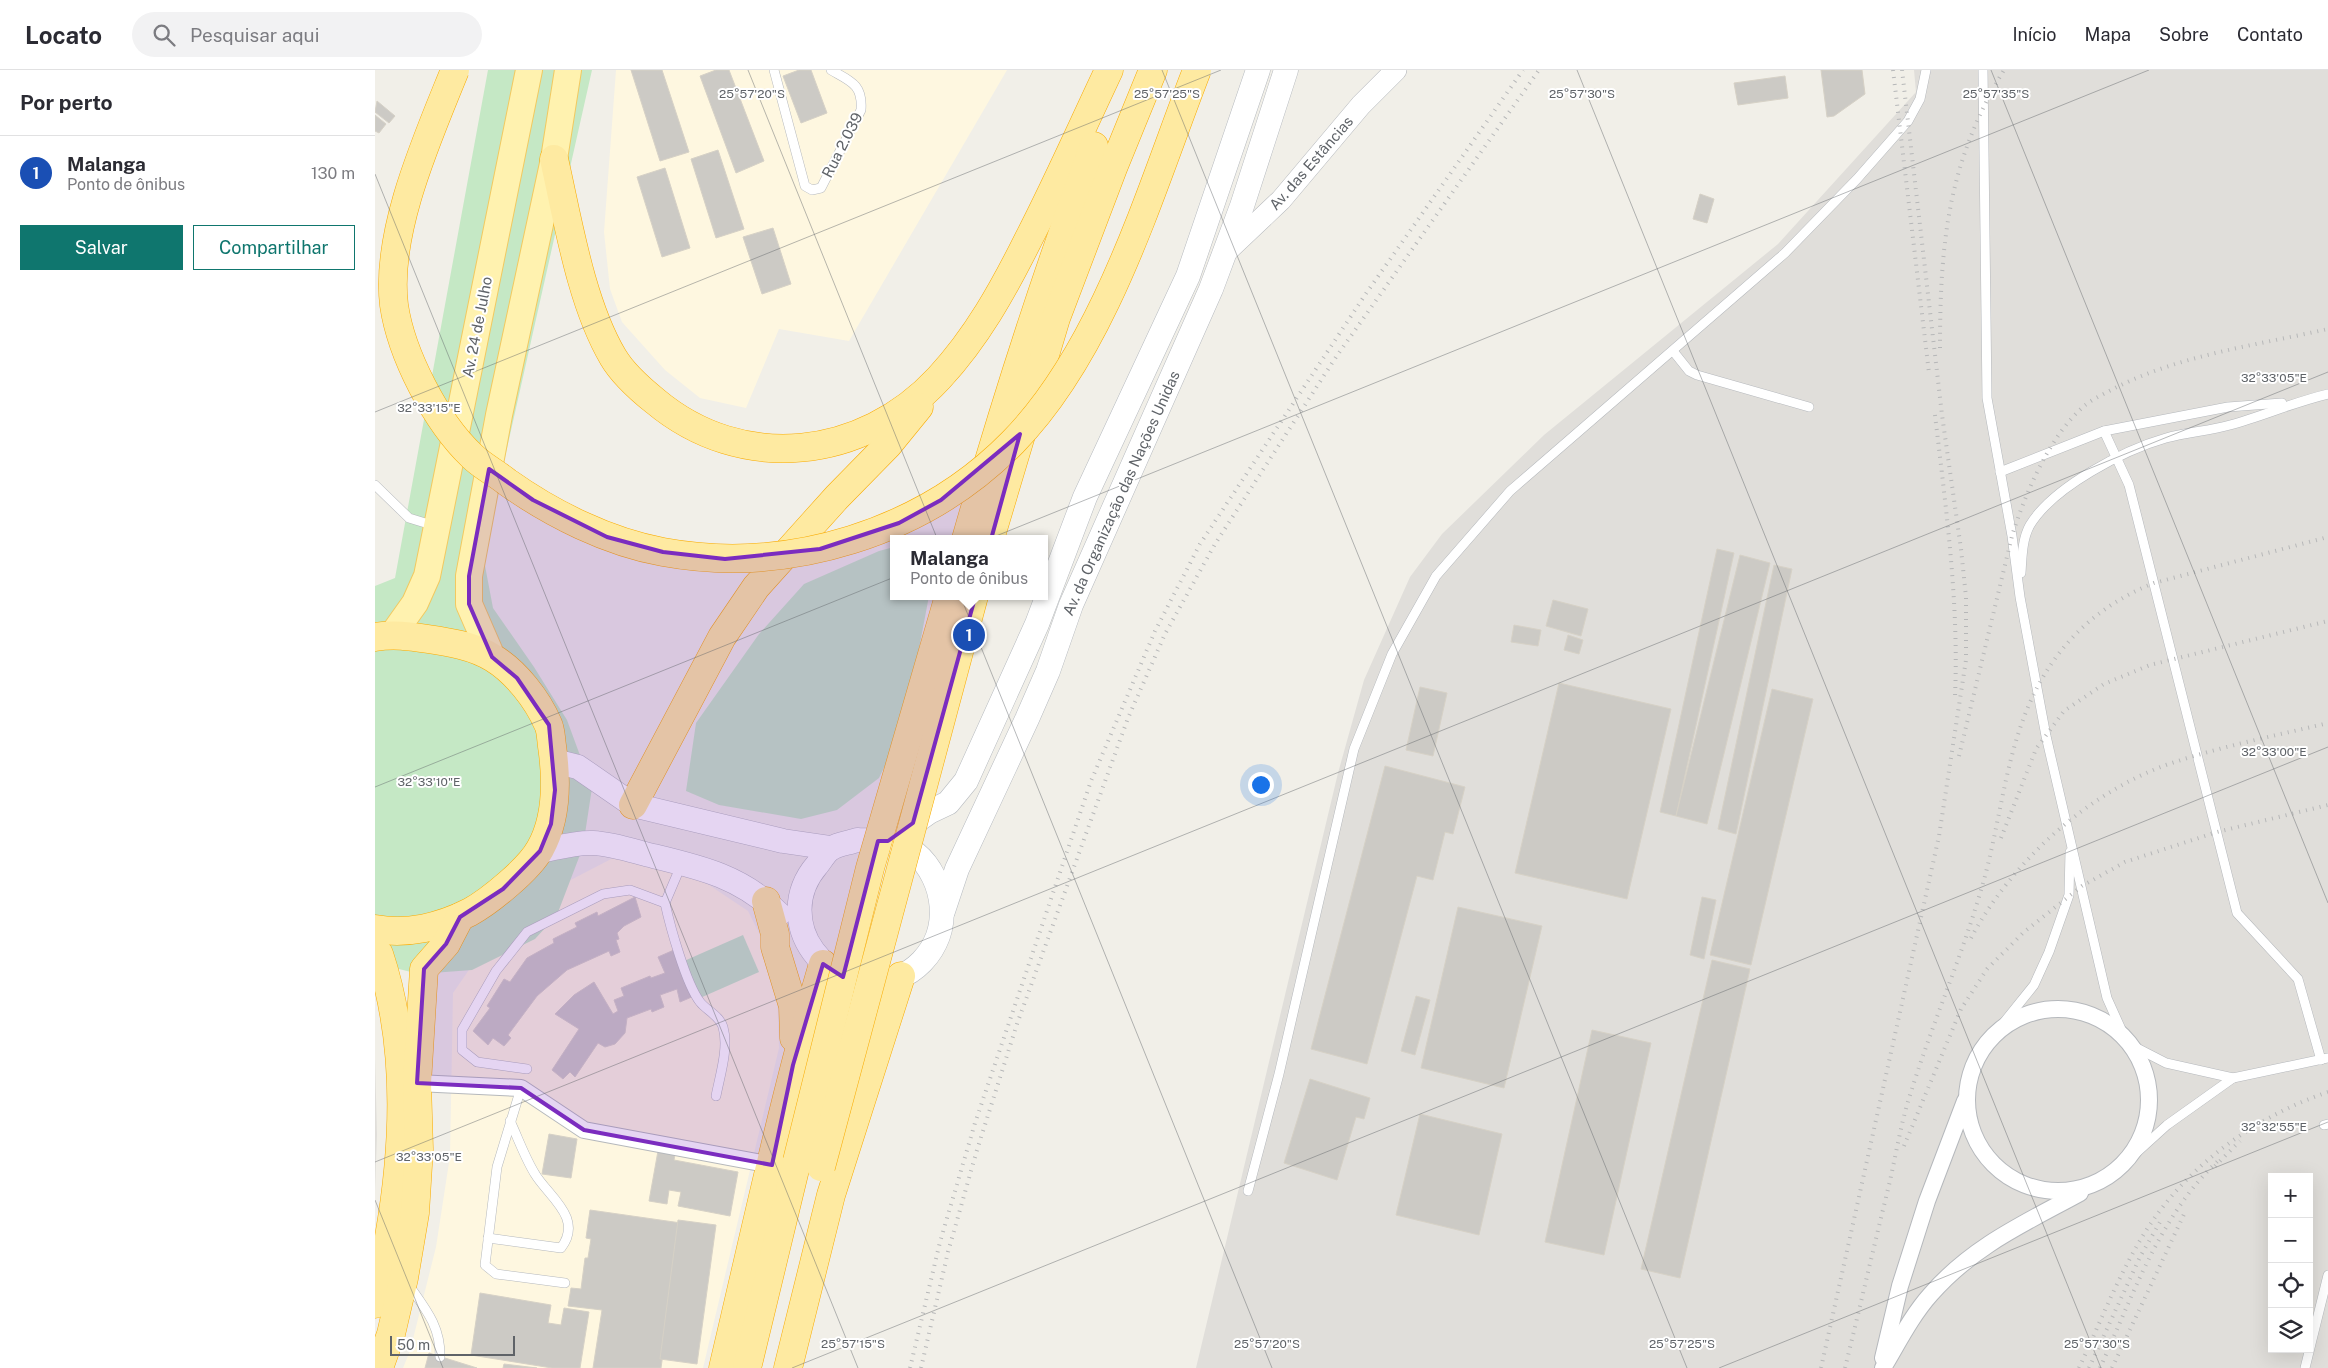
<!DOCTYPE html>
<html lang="pt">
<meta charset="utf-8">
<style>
body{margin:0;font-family:"Public Sans",sans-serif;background:#f2f2f3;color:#2b2b33}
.controls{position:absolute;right:15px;bottom:15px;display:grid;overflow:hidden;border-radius:0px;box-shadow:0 5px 20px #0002}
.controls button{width:45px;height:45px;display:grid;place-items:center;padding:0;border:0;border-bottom:1px solid #e1e1e2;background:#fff;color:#2b2b33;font:25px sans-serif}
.scale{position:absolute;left:15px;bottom:12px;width:125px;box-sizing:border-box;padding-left:5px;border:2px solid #5f6368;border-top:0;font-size:14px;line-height:18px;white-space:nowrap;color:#5f6368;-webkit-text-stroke:4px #fff;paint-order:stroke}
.you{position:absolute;left:885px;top:714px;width:18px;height:18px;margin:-12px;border:4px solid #fff;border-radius:50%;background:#1a73e8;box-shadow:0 0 0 8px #1a73e833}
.badge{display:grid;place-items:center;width:32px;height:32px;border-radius:50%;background:#0f766e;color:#fff;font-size:16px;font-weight:700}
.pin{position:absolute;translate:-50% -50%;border:2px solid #fff;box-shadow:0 1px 5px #0006}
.popup{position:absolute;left:515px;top:465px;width:158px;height:65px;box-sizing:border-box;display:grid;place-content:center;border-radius:0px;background:#fff;filter:drop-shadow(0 1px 4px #0005);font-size:16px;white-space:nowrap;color:#7c7c81}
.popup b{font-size:19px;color:#2b2b33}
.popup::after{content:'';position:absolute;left:50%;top:100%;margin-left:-10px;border:10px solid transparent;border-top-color:#fff}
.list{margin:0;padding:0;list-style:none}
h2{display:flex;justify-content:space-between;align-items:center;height:65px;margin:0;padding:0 20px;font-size:21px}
h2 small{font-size:16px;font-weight:400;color:#7c7c81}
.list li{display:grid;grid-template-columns:32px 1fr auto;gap:15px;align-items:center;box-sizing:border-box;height:75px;padding:0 20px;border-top:1px solid #e1e1e2}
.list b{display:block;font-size:19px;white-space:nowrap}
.list p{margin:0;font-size:16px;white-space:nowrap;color:#7c7c81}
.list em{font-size:16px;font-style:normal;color:#7c7c81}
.actions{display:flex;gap:10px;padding:15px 20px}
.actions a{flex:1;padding:11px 0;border:1px solid #0f766e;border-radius:0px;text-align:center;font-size:18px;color:#0f766e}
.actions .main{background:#0f766e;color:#fff}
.icon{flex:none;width:28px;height:28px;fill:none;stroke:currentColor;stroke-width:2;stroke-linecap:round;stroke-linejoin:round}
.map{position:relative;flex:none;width:1953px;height:1298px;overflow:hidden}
header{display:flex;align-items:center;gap:30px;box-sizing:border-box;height:70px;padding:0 25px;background:#fff;border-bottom:1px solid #e1e1e2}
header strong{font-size:24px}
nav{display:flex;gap:28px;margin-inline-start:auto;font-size:18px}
.search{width:350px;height:45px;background:#f2f2f3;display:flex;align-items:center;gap:12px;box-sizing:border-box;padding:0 18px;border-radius:28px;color:#7c7c81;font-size:19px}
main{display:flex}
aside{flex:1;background:#fff}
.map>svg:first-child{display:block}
</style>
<header>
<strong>Locato</strong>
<div class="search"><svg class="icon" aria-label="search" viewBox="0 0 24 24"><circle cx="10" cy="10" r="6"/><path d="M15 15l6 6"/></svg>Pesquisar aqui</div>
<nav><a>Início</a><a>Mapa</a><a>Sobre</a><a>Contato</a></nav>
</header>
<main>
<aside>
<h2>Por perto<small></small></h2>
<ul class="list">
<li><span class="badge" style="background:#1a4fb4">1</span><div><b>Malanga</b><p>Ponto de ônibus</p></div><em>130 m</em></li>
</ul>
<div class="actions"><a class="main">Salvar</a><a>Compartilhar</a></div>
</aside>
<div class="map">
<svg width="1953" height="1298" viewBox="0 0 1953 1298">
<rect width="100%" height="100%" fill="#f1efe8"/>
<!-- commercial -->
<g fill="#fef7e0">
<path d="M241 0H632L474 271 404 259 371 338 325 328 290 300 247 252 235 219 229 162Z"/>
<path d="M240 787 328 811 373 841 394 883 402 922 404 978 328 1298H28L35 1281 61 1177 75 1086 78 923 134 842Z"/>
</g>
<!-- industrial -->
<g fill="#e0deda" fill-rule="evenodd">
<path d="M1539 0H1953V1298H821L963 703 989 610 1035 507 1067 464 1169 365 1403 174 1541 22ZM1897 1107H1934V1279H1897Z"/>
<path d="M0 989 2 1065 0 1120Z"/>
</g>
<!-- green -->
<g fill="#c5e8c5">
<path d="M113 0H217L108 485 118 538 159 597 192 650 217 718 208 777 182 845 160 869 97 900 44 904 0 893V516L20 508Z"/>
<path d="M519 477V526H554L543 584V634L528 658 504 708 462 740 426 749 344 735 311 721 321 653 384 564 429 514 504 481Z"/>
<path d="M368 865 384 902 325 928 309 891Z"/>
</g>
<!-- building -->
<g fill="#cccac5" stroke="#d6d1c6">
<path d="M256 0H287L314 82 285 91Z"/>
<path d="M341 0H354L389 91 361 103 325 6Z"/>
<path d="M424 0H436L452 43 426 53 408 6Z"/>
<path d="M1446 0H1487L1490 24 1459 46 1452 47Z"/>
<path d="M1410 6 1413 28 1363 35 1359 13Z"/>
<path d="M2 31 20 46 14 53 0 42Z"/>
<path d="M0 45 11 54 4 63 0 61Z"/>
<path d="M343 80 369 159 341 168 316 89Z"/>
<path d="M290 98 315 178 287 187 262 107Z"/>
<path d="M1325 124 1339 129 1332 153 1318 149Z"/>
<path d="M398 158 416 214 387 224 368 167Z"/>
<path d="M1342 479 1359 483 1301 746 1285 742Z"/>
<path d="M1365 485 1395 493 1332 754 1301 746Z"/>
<path d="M1399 495 1417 499 1361 764 1343 759Z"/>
<path d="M1178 530 1213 539 1206 566 1171 556Z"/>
<path d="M1139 555 1166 560 1163 576 1136 572Z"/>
<path d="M1193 565 1208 570 1204 584 1189 580Z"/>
<path d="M1184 613 1296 639 1252 829 1140 803Z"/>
<path d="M1045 617 1072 623 1058 686 1031 680Z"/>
<path d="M1397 619 1438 629 1376 895 1335 885Z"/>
<path d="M1010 696 1090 717 1078 764 1070 762 1058 810 1042 806 992 994 936 979Z"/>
<path d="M260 827 266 847 249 856 242 863 244 869 241 870 245 882 236 886 234 881 192 900 162 926 133 965 136 968 129 976 118 968 113 975 98 961 115 938 112 936 129 909 135 912 152 888 179 873 178 869 202 857 200 853 222 842 223 846Z"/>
<path d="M1327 827 1341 830 1329 889 1315 885Z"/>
<path d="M1083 837 1167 856 1129 1018 1046 998Z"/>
<path d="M299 880 319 926 305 932 302 919 285 925 289 937 277 942 276 939 252 948 250 963 240 974 230 977 223 973 200 1007 195 1002 188 1009 177 1000 204 959 180 944 199 925 219 912 238 944 243 941 239 930 249 926 246 918 275 906 276 908 290 903 283 887Z"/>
<path d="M1337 890 1375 899 1305 1208 1266 1199Z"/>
<path d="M1041 926 1055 930 1040 985 1026 981Z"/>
<path d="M1217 960 1276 973 1229 1185 1170 1172Z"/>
<path d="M935 1009 995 1028 989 1049 981 1047 962 1110 909 1093Z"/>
<path d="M1045 1044 1127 1064 1104 1165 1021 1145Z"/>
<path d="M174 1064 202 1069 196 1108 167 1104Z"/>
<path d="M283 1081 300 1084 299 1090 363 1102 355 1146 303 1136 306 1122 294 1120 292 1134 274 1131Z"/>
<path d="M215 1140 306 1153 286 1298H218L227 1240 193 1236 196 1218 206 1219 210 1188H213L216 1169 211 1168Z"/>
<path d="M303 1150 341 1155 322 1294 285 1289Z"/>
<path d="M105 1223 176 1235 173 1253 186 1255 189 1238 214 1242 205 1298H177L96 1285Z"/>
<path d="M54 1283 102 1298H50Z"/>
<path d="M129 1294 162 1298H128Z"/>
</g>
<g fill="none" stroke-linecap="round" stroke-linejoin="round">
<!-- service casing -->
<g stroke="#b5b8bc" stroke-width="10">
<g id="service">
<path d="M399 0 430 116 437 120 446 118 486 40C488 14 475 11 456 0"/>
<path d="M1608 0 1612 328 1637 466 1645 527 1671 666 1732 928 1750 968"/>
<path d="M1298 281 1314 301 1322 305 1434 337"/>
<path d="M1729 361 1754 415 1862 843 1923 909 1946 990"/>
<path d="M1625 402 1729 361 1853 337 1907 333"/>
<path d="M0 415 34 448 60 456"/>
<path d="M1646 503C1647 488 1647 469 1655 455 1678 417 1749 380 1791 368 1812 362 1834 361 1855 355 1888 346 1919 332 1953 324"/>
<path d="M290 833C295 856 311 914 325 932 331 940 345 946 348 957 354 978 345 1005 341 1026"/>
<path d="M1618 966 1659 915 1674 882 1694 825 1695 782"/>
<path d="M1756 975 1791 993 1858 1008 1953 988"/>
<path d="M152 999 102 992 87 980V960L121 901 152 862 228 824 255 820 290 833 307 793"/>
<path d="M146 1018 122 1097 110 1195 121 1204 190 1213"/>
<path d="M1949 1055 1953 1054"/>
<path d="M1749 1094 1792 1055 1858 1008"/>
<path d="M873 1121 904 1004 979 679 1017 584 1061 506 1135 421 1410 183 1482 109 1533 51 1545 29 1551 0"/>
<path d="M113 1168 186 1178C209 1148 173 1126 160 1104 150 1088 143 1068 135 1051"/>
<path d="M33 1214C49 1237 66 1256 65 1287"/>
<path d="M1930 1298 1953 1205"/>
</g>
</g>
<!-- minor casing -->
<g stroke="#b5b8bc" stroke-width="18">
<g id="minor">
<circle cx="1683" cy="1030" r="91"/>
<path d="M42 1013 146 1018 209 1060 397 1095"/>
<path d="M1508 1288 1525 1216 1552 1131 1590 1031"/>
<path d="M1508 1298C1523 1273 1537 1245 1556 1224 1598 1176 1650 1153 1705 1123"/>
</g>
</g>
<!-- tertiary casing -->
<g stroke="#b5b8bc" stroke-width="22">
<path id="tertiary" d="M849 184 906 130 986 35 1021 0"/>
</g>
<!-- secondary casing -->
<g stroke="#b6babf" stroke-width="25">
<g id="secondary">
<path d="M179 691 203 697 258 735 408 771 456 778"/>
<path d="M482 770C492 771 503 769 513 771 555 778 576 828 563 866 556 885 541 901 522 908 453 931 394 851 442 795 446 790 451 781 457 778 464 774 474 773 482 770Z"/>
<path d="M513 771 554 742 573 733 591 711 662 554 710 427 813 206 883 0"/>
<path d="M165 781C181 778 201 772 218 773 237 774 255 780 274 785 324 797 366 806 404 844"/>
<path d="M568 841 582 799 652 649 673 601 696 535 836 219 867 136 911 0"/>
</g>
</g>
<!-- primary casing -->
<g stroke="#f2c960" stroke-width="28">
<g id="primary">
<path d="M18 564 40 533 52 506 154 0"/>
<path d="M117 587 94 534V506L124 345 179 89 193 0"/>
</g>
</g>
<!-- trunk casing -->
<g stroke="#f9ab00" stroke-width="29">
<g id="trunk">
<path d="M179 89C193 151 206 233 238 287 248 304 265 319 280 331 367 404 488 390 564 308 602 267 628 220 653 170 682 114 707 57 734 0"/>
<path d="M591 469C629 336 671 205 719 76"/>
<path d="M615 469 681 248 738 98 778 0"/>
<path d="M0 567C18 564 34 566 53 569 74 572 99 576 118 588 141 602 162 629 173 654 176 660 176 669 177 676 182 710 182 749 165 779 154 799 115 831 95 842 66 857 32 865 0 859"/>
<path d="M258 735 347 567 381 517 462 427 513 375 544 337"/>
<path d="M391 831 400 864V877L418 936 419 968"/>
<path d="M0 881 4 884C41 995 27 1122 0 1234"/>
<path d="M4 1298 16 1264 29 1208 40 1143 44 1079 42 1013 49 899 71 874 85 847"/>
<path d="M348 1298C380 1163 409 1027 448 894"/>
<path d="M372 1298 422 1091"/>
<path d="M413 1298 456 1125 526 906"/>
</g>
</g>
<!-- service -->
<use href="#service" stroke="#fff" stroke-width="9"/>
<!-- minor -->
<use href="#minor" stroke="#fff" stroke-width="16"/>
<!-- tertiary -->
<use href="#tertiary" stroke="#fff" stroke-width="21"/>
<!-- secondary -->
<use href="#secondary" stroke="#fff" stroke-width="24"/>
<!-- primary -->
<use href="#primary" stroke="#fff2af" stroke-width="26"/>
<!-- trunk -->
<use href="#trunk" stroke="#feeaa1" stroke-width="28"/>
<!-- rail -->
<g stroke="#b6b7b8" stroke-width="4" stroke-dasharray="1 6" stroke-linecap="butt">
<path d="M1518 0 1554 303"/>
<path d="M1565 278C1565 173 1573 92 1629 0"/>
<path d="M1560 345C1571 439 1584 532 1580 626"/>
<path d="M1584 686 1637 466C1650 424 1674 367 1708 337 1717 329 1729 324 1740 318 1805 285 1882 275 1953 259"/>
<path d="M1626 768 1661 679 1689 641 1729 614 1775 595 1953 551"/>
<path d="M1596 868C1636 793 1711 724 1791 695 1843 677 1899 666 1953 653"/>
<path d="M1529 1076 1586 939 1612 899 1649 862 1707 816 1750 792 1842 762 1953 735"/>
<path d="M1840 1096 1865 1071"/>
<path d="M535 1298 565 1172 600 1053 716 711 780 561 825 474 990 225 1148 0"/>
<path d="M546 1298 573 1182 602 1080 642 954 753 648 790 564 840 474 961 287 1164 0"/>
<path d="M1446 1298 1564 766 1591 590V527L1586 479 1567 345 1527 0"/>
<path d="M1470 1298C1485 1237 1499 1176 1514 1115 1521 1085 1526 1052 1536 1022 1557 954 1586 889 1606 820 1627 751 1630 671 1668 607 1694 563 1731 532 1779 513L1953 467"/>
<path d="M1704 1298C1725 1253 1743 1206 1769 1164 1810 1097 1879 1047 1953 1022"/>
<path d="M1714 1298 1765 1187 1785 1152"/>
<path d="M1725 1298C1757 1228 1785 1144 1844 1090"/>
<path d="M1737 1298 1811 1140"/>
</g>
<!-- trunk-bridge casing -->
<g stroke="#f9ab00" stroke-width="29" stroke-linecap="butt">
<g id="trunk-bridge">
<path d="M80 0C53 67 10 162 19 235 26 284 61 352 97 386 107 396 121 403 132 412 177 444 233 472 288 482 413 505 549 463 638 372 730 278 775 121 822 0"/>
<path d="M422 1091 495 798 574 526"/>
<path d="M446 1097 599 526"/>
</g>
</g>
<!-- trunk-bridge -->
<use href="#trunk-bridge" stroke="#feeaa1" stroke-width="28"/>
</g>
<!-- marked area -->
<path fill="#7b2cbf" fill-opacity="0.2" stroke="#7b2cbf" stroke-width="4" stroke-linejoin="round" d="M645 364 538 753 513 771H503L468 907 448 894 418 995 397 1095 209 1060 146 1018 42 1013 49 899 71 874 85 847 128 819 165 781 176 754 180 720 174 655 142 608 117 587 94 534V506L114 399 158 430 232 467 288 482 350 489 445 479 524 453 566 430Z"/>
<!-- ticks -->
<path fill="none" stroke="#5f6368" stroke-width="1" stroke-opacity="0.45" d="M373 0 897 1298M787 0 1312 1298M1202 0 1726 1298M1616 0 1953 833M0 104 483 1298M0 342 846 0M0 717 1774 0M0 1092 1953 302M0 1130 68 1298M417 1298 1953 677M1344 1298 1953 1052"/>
<g text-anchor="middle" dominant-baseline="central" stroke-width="4" stroke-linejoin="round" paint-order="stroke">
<!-- street labels -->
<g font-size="15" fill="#5f6368" stroke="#fff">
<text transform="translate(467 75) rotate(-63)">Rua 2.039</text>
<text transform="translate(936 93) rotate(-49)">Av. das Estâncias</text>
<text transform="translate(102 257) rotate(-79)">Av. 24 de Julho</text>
<text transform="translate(746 423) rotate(-66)">Av. da Organização das Nações Unidas</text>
</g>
</g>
<g font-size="12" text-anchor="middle" fill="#5f6368" stroke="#fff" stroke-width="4" stroke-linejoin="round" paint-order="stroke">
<text x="377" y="28">25°57'20"S</text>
<text x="792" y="28">25°57'25"S</text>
<text x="1207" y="28">25°57'30"S</text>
<text x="1621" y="28">25°57'35"S</text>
<text x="1899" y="312">32°33'05"E</text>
<text x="54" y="342">32°33'15"E</text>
<text x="1899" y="686">32°33'00"E</text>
<text x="54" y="716">32°33'10"E</text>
<text x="1899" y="1061">32°32'55"E</text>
<text x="54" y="1091">32°33'05"E</text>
<text x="478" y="1278">25°57'15"S</text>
<text x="892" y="1278">25°57'20"S</text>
<text x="1307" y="1278">25°57'25"S</text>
<text x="1722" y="1278">25°57'30"S</text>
</g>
</svg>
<div class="controls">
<button>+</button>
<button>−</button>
<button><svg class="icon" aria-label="locate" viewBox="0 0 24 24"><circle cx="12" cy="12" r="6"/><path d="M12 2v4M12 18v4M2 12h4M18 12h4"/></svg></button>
<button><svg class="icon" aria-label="layers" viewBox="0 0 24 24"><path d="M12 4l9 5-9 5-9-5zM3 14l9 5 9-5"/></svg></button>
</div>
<div class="scale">50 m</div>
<div class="you"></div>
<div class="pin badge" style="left:594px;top:565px;background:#1a4fb4">1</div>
<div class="popup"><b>Malanga</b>Ponto de ônibus</div>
</div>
</main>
